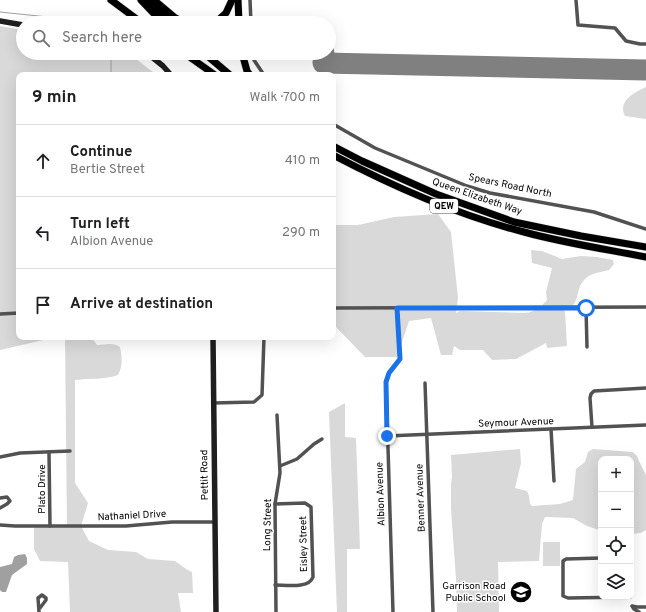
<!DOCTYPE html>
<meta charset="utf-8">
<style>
body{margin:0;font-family:Overpass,sans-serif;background:#f6f6f6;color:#202124}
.controls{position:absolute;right:12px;bottom:12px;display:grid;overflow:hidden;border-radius:8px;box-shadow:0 4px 16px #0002}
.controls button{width:36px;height:36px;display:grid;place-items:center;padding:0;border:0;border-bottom:1px solid #e0e0e0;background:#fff;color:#202124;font:20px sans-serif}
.stop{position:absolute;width:12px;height:12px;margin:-9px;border:3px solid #1a73e8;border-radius:50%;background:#fff}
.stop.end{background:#1a73e8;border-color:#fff;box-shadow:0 1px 4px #0008}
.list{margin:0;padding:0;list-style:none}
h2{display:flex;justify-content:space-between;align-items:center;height:52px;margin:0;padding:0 16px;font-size:17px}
h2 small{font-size:13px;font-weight:400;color:#757577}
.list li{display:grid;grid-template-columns:26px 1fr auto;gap:12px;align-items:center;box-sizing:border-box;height:72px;padding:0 16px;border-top:1px solid #e0e0e0}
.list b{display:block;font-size:15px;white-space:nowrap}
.list p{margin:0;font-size:13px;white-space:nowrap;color:#757577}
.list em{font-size:13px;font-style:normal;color:#757577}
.icon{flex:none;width:22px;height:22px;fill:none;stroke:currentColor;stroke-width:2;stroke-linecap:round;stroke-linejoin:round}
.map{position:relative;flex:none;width:646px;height:612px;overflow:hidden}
.search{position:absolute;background:#fff;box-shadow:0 4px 16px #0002;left:16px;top:16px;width:320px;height:44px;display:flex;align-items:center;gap:10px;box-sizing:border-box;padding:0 14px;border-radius:22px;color:#757577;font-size:15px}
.panel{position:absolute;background:#fff;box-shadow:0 4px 16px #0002;left:16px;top:72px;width:320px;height:268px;border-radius:8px}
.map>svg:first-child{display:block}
</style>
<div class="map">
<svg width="646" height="612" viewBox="0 0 646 612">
<rect width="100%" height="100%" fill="#fff"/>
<!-- green -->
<g fill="#d9d9d9">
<path d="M0 26 23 30V53H128L157 75H19V337H56L0 350Z"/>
<path d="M646 87V119L625 116C617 101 635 92 646 87Z"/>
<path d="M438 214 451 232 458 298 456 313 460 311 525 313C535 312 541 307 547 300L546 292 552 268 532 263 531 250 542 251 562 259 581 256 597 257 613 260 614 264 609 270C601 272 591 273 585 279 573 291 583 306 562 311H565L567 346 547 348 546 343 516 359 492 360 483 350H460L454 346 452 355H441L431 318 409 321 397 357H365L333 324V225H358L394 217Z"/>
<path d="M65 337H91L97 345C106 345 112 342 120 347 122 357 123 366 118 375 105 380 89 378 75 380V483L88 503 81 526 89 541 108 550 136 552 148 559 175 561 186 569 192 572 193 593H178L181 612H70L68 562 40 561 34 549V527H67Z"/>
<path d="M345 403V437L356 438 360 549H347V612H337L329 412Z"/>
<path d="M520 449 521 463 515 488 527 491 529 496 530 504 532 506 560 504 573 500 576 469 585 462 588 452 593 449 633 452 637 456 639 461 646 475V530L641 533 631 534V459H601V532L599 530 587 526 573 518 545 517 542 524 539 561 498 562 499 612H457L456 579 451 509V484L452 477 451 455Z"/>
<rect x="543" y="542" width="17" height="24"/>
</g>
<!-- water -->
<path fill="#a0a0a0" d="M25 554 27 558V564L12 575 6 592H2L0 590V567L12 564 14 557 18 555Z"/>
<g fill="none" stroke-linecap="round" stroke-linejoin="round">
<!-- stream -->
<g stroke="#a0a0a0" stroke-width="1">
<path d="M0 12 67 19 89 23"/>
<path d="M111 75V53"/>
</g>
<!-- runway -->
<path stroke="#808080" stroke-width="21" d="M324 53 323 63 646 70"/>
<!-- highway casing -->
<g stroke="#dbdbdb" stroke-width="8">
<g id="highway">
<path d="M111 0 142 23"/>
<path d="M141 0 163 23"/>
<path d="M149 0 170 23"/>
<path d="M154 0 174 17 184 23"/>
<path d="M238 0 239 23"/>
<path d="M215 23 226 13 232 0"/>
<path d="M184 53 215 75"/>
<path d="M204 53 230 75"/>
<path d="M242 53 247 71 250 75"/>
<path d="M333 146 362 161 436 194 514 222 581 236 646 247"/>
<path d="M333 155C394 187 457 215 524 232 564 243 605 249 646 257"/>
</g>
</g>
<!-- street -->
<g stroke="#525252" stroke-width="3.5">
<path d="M250 0 251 23"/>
<path d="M576 0 578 25 615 28 626 41 640 44H646"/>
<path d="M254 53V60L264 75"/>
<path d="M333 124 375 148 467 186 490 193 594 212 646 229"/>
<path d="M333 308 646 307"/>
<path d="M586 308 587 347"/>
<path d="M0 314 19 313"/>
<path d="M425 383 433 612"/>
<path d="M213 403 254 402 262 395 264 337"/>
<path d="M592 427 590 398 591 394 594 391 646 388"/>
<path d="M551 429 554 481"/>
<path d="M387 436 646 425"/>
<path d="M49 452 50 526"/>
<path d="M0 457 20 453 70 451"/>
<path d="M280 466 297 459 314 444 322 439"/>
<path d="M0 498 7 497 10 501 7 504 0 508"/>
<path d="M275 504 305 503 311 507 313 577C309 589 286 585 275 585"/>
<path d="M0 525 15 526H126L172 522H215"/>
<path d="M601 558 566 559 563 561V596L568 598 630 597"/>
<path d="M39 612 38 598 42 595 46 598V600L40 608"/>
<path d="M276 612 275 504 280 473 277 415"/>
<path d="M393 612 386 382 389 373 400 359 397 308"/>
<path d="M639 612 634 609 632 606 637 607H646"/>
</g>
<!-- secondary -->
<g stroke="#1f1f1f" stroke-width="5.5">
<path d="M0 21 23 25"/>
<path d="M147 53 163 66 171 75"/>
<path d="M213 337 216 612"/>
</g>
<!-- highway -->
<use href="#highway" stroke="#000" stroke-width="7"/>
</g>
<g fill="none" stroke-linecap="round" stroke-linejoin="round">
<!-- route -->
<path stroke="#1a73e8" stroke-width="5" d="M387 436 386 382 389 373 400 359 397 308H586"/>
</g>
<!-- icons -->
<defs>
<g id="school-disc" transform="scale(1.15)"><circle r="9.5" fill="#000" stroke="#fff"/><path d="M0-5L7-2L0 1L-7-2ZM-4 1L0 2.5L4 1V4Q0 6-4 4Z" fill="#fff"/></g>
</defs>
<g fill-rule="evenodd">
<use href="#school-disc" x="521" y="592"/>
</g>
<g text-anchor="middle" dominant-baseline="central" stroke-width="3" stroke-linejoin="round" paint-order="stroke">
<!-- shield labels -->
<rect fill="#fff" stroke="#4c4c4c" stroke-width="1" x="430" y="199" width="28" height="14" rx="3"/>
<g font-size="9" font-weight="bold" fill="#000">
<text x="444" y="206">QEW</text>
</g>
<!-- street labels -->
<g font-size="10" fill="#000" stroke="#fff">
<text transform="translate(510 186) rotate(12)">Spears Road North</text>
<text transform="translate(477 197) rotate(19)">Queen Elizabeth Way</text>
<text transform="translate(516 423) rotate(-2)">Seymour Avenue</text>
<text transform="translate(205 475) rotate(-91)">Pettit Road</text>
<text transform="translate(42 489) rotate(-90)">Plato Drive</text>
<text transform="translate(381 494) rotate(-92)">Albion Avenue</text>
<text transform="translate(421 498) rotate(-92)">Benner Avenue</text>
<text transform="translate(132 516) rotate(-3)">Nathaniel Drive</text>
<text transform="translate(268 525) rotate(-89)">Long Street</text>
<text transform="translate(304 544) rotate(-91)">Eisley Street</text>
</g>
<!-- poi labels -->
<g font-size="10" fill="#000" stroke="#fff" text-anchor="end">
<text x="506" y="586">Garrison Road<tspan x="506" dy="12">Public School</tspan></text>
</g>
</g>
</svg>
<div class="controls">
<button>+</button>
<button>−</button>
<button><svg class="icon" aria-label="locate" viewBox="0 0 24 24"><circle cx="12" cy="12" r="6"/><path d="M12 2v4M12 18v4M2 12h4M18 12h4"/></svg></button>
<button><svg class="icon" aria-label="layers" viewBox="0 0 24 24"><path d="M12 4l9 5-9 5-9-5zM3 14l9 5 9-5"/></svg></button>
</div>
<div class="stop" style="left:586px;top:308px"></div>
<div class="stop end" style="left:387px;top:436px"></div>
<div class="search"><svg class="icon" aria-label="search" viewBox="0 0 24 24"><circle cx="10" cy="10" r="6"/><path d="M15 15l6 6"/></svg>Search here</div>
<section class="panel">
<h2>9 min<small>Walk · 700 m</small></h2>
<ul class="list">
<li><svg class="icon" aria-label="ahead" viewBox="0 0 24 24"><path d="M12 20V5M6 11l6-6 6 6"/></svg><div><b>Continue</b><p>Bertie Street</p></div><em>410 m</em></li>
<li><svg class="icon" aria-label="left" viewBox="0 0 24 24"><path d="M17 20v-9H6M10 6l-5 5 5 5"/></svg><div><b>Turn left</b><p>Albion Avenue</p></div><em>290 m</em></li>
<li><svg class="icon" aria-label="arrive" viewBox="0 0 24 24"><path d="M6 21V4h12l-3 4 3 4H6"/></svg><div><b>Arrive at destination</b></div></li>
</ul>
</section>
</div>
